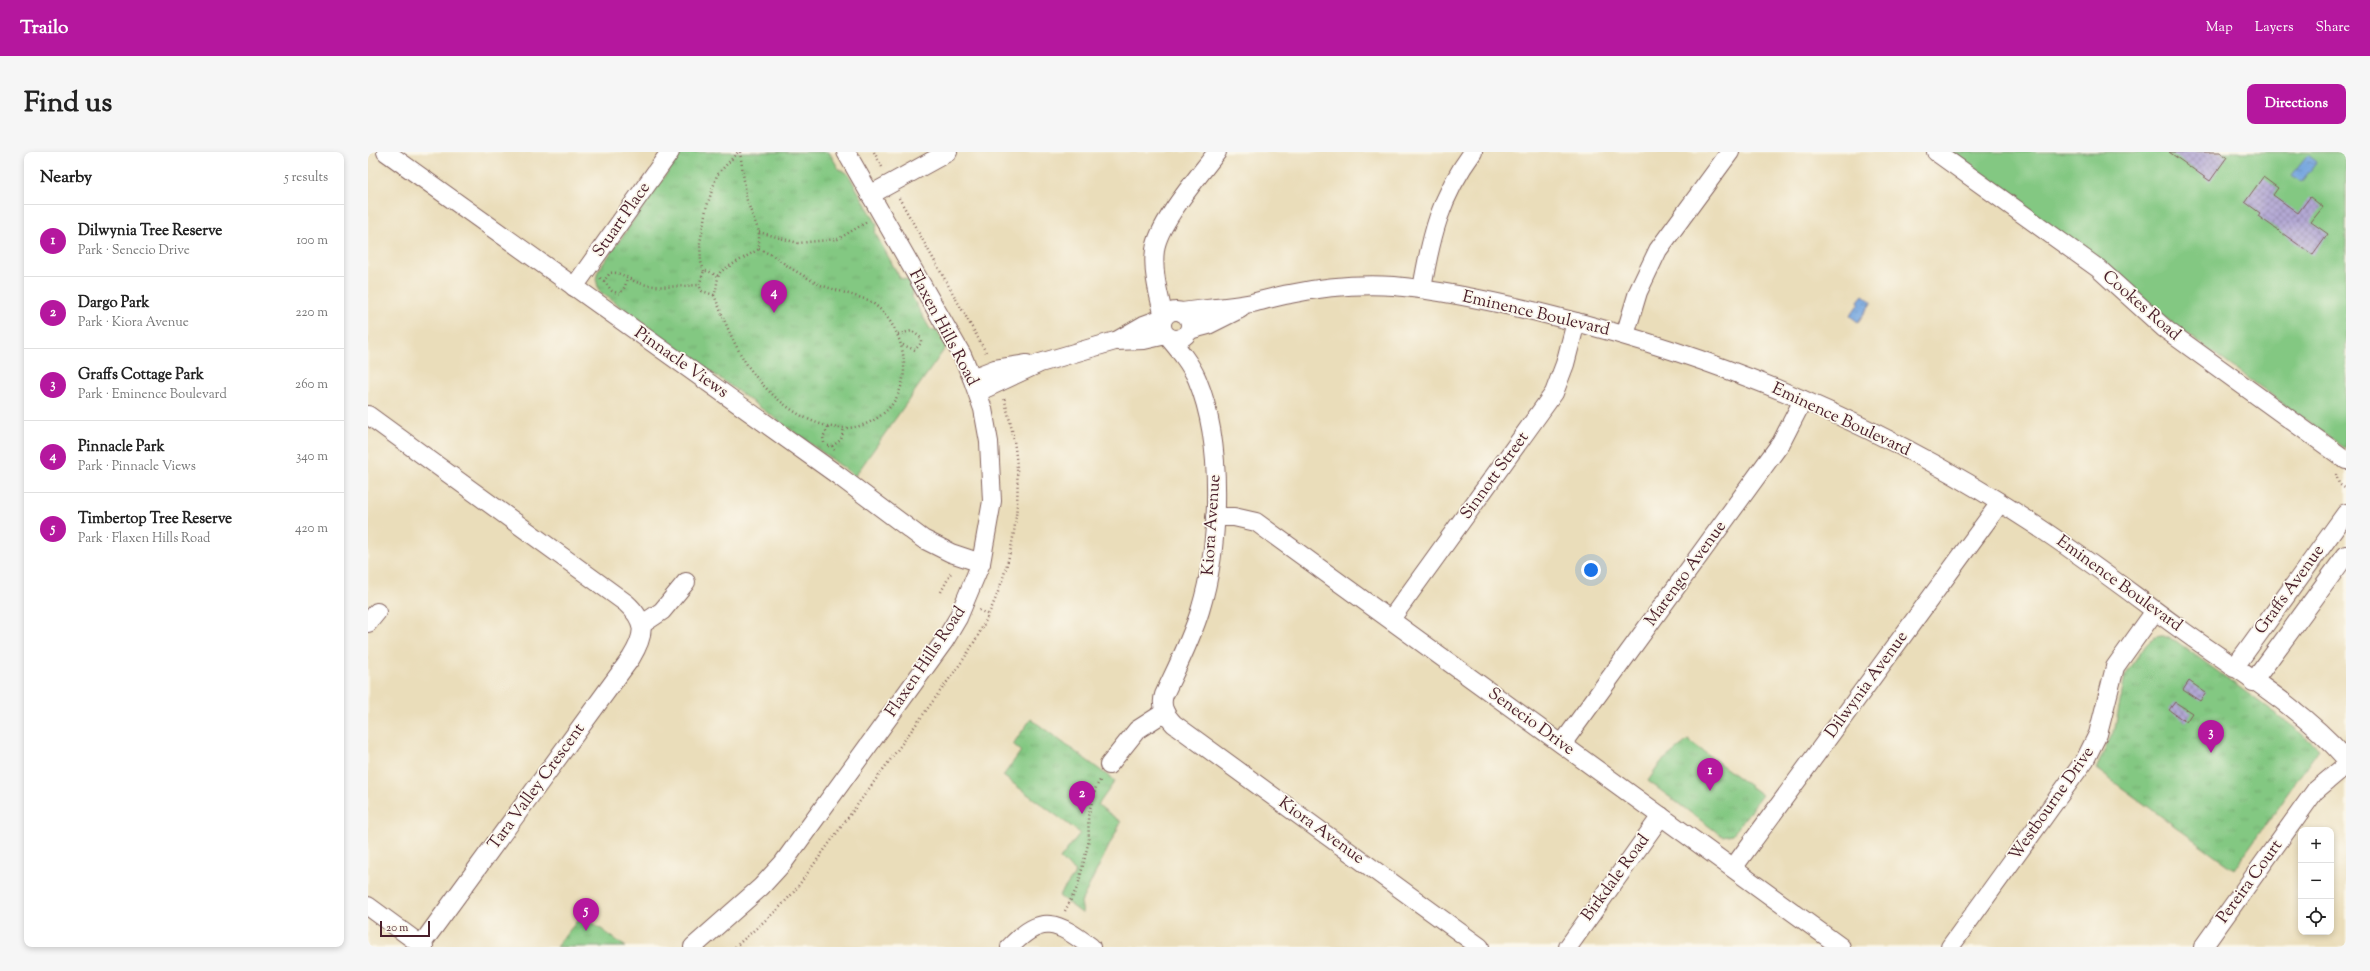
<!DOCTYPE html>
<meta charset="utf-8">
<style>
body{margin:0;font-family:"Sorts Mill Goudy",serif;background:#f6f6f6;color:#222}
.controls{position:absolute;right:12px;bottom:12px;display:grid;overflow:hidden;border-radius:8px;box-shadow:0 2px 6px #0003}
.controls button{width:36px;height:36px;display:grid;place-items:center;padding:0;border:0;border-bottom:1px solid #e0e0e0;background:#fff;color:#222;font:20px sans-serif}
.scale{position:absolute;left:12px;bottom:10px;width:50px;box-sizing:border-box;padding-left:4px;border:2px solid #4a1f2b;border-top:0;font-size:11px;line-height:14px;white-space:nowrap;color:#4a1f2b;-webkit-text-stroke:3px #fbf7ec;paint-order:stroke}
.you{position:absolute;left:1223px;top:418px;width:14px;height:14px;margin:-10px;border:3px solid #fff;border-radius:50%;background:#1a73e8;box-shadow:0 0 0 6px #1a73e833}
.badge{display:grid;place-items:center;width:26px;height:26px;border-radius:50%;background:#b5179e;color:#fff;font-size:13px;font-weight:700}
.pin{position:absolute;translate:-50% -33px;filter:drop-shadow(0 1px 2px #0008)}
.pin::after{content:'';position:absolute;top:21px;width:14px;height:12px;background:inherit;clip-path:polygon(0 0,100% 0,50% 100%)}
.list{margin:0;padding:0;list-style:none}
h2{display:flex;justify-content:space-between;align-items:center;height:52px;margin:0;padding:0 16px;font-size:17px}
h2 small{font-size:13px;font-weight:400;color:#767676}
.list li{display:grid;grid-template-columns:26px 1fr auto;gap:12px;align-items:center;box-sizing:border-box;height:72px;padding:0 16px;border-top:1px solid #e0e0e0}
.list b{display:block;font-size:15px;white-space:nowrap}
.list p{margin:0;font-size:13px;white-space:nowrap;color:#767676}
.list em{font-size:13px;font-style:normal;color:#767676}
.icon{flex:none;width:22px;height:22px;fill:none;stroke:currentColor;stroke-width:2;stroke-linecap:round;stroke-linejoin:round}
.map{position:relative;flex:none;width:1978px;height:795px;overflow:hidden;border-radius:8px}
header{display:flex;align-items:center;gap:24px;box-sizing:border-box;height:56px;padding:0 20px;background:#b5179e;color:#fff}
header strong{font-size:19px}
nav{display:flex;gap:22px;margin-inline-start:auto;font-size:14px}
.intro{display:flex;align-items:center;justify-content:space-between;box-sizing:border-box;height:96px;padding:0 24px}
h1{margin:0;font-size:28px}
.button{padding:10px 18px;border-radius:8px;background:#b5179e;color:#fff;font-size:14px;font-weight:700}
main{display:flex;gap:24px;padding:0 24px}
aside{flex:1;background:#fff;border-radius:8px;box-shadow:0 2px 6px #0003}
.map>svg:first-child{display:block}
</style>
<header>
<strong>Trailo</strong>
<nav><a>Map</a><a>Layers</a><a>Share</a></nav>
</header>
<div class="intro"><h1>Find us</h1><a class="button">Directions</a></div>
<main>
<aside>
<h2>Nearby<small>5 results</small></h2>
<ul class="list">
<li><span class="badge">1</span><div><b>Dilwynia Tree Reserve</b><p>Park · Senecio Drive</p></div><em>100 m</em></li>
<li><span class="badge">2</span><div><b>Dargo Park</b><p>Park · Kiora Avenue</p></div><em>220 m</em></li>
<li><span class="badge">3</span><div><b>Graffs Cottage Park</b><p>Park · Eminence Boulevard</p></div><em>260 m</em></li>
<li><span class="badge">4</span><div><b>Pinnacle Park</b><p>Park · Pinnacle Views</p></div><em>340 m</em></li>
<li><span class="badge">5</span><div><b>Timbertop Tree Reserve</b><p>Park · Flaxen Hills Road</p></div><em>420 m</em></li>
</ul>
</aside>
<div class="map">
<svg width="1978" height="795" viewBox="0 0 1978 795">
<defs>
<pattern id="park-tufts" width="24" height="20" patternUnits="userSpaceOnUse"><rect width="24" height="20" fill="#83c882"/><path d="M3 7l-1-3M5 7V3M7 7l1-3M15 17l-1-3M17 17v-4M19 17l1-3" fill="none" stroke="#73ab70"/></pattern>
<pattern id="water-ripples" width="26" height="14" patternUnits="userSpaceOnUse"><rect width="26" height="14" fill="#72a4de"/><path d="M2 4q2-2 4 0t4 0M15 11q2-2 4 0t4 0" fill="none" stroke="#6085b4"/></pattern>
<pattern id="building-cross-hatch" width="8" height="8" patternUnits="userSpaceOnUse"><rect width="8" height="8" fill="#b3a9d4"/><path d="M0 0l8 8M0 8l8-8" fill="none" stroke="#9489ac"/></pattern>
</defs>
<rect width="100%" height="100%" fill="#fbf7ec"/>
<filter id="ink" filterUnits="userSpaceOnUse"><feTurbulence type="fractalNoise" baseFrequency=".025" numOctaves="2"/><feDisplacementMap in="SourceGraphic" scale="8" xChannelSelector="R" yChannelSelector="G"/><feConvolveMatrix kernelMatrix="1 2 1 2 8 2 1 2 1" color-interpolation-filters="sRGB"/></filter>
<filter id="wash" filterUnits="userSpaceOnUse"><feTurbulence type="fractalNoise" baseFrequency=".012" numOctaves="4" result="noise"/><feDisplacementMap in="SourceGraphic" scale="16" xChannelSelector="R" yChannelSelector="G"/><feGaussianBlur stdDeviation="0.9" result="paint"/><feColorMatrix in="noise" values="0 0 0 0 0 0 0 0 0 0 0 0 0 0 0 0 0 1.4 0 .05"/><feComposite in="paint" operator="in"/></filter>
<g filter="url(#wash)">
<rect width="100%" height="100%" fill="#eaddba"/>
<!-- grass -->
<path fill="#83c882" stroke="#667456" d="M1578 0H1978V297L1807 173Z"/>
<!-- park -->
<g fill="url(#park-tufts)" stroke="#667456">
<path d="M314 0H461L471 17 480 22 509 72 507 81 532 126 540 128 545 137 544 145 562 177 570 180 578 195 487 324 231 139 228 127 230 119Z"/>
<path d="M1793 483 1808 489 1927 576 1951 597 1866 717 1728 617 1747 576 1757 524 1778 493 1787 484Z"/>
<path d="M663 567 747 629 730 653 753 670 713 750 715 762 691 744 708 720 692 707 712 681 635 624 653 599 645 592Z"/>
<path d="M1320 588 1394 643 1365 682 1354 684 1280 629 1293 610Z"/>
<path d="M214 763 258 795H188Z"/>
</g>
<!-- water -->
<g fill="url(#water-ripples)" stroke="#5e6284">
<path d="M1940 3 1949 10 1933 30 1924 23Z"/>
<path d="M1495 143 1504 150 1490 170 1482 164 1491 151 1490 149Z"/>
</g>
<g id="blocks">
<!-- building -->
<g fill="url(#building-cross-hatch)">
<path d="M1801 0H1852L1859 5 1842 29Z"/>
<path d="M1895 25 1910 36 1905 43 1930 61 1942 45 1955 55 1943 70 1960 82 1945 103 1890 64 1892 61 1877 50Z"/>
<path d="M1821 529 1838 541 1832 549 1815 538Z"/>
<path d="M1807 550 1824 561 1818 570 1801 558Z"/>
</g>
</g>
</g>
<g filter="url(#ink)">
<use href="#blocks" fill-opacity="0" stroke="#82625d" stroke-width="1"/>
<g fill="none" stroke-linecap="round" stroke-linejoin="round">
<!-- minor casing -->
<g stroke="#82625d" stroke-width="20">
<g id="minor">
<path d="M18 0 471 324 555 387 583 401 613 411"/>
<path d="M1568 0 1731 117 1797 177 1978 308"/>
<path d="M502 43 580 0"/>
<path d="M206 135 302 0"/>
<path d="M1054 137C1063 84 1072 45 1105 0"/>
<circle cx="808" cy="173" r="14"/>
<path d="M813 160C837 157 861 155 884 151 897 148 909 144 922 142 955 135 992 132 1026 134 1079 139 1133 151 1185 164 1353 206 1516 274 1661 369 1714 403 1764 442 1815 479 1869 518 1934 556 1978 607"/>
<path d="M796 165C791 144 784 119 787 98 790 71 832 23 849 0"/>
<path d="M821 178 840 173 872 157"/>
<path d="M1257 183 1270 140 1290 98 1362 0"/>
<path d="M800 185C811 198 822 211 829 227 856 292 852 393 832 459 823 488 809 515 796 543 792 555 798 564 806 572L1112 795"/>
<path d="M750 188 776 173 795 166"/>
<path d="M604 226 627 217 659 212"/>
<path d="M610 240 672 211 747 189 776 188 798 183"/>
<path d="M0 263 258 451C279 470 277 483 263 506L53 793"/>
<path d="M847 365H866L888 370 1473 795"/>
<path d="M1023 467 1186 241 1197 212 1208 170"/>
<path d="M0 471 9 460"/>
<path d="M273 473 294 459 318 430"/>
<path d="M1866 516 1978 361"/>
<path d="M1885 530 1978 403"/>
<path d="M1194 592 1413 291 1435 248"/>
<path d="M741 613 769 578 797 560"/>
<path d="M1365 716 1632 351"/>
<path d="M0 754 56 795"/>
<path d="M325 795 393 735 415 711 577 488 590 466 613 411 624 349 621 290 615 257 604 226 594 203 478 0"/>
<path d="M642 795C674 761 689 770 723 795"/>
<path d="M1200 795 1293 664"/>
<path d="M1582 795 1717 608 1730 582 1747 515 1787 459"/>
<path d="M1835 795 1947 639 1978 613"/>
</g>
</g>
<!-- path -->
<g stroke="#82625d" stroke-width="2.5" stroke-dasharray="1 3" stroke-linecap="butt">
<path d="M372 0 379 49 391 80V97"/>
<path d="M506 0 515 17"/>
<path d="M531 46 619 202"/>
<path d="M391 80 430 91 470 87 499 70"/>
<path d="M391 97 404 103 424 117 452 133 500 148C538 171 552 235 512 264 466 298 406 253 380 214 365 192 356 167 346 143 350 135 348 126 353 119Z"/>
<path d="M336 119 333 110 332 91 338 57 349 23 370 0"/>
<path d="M232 126 236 129 242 121C253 119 261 128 271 131 291 137 311 134 331 133"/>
<path d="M236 129 244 139 252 142 257 135 259 126"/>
<path d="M346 143 334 139 331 133 336 119H340L350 124"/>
<path d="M530 182 544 179 553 186V191L547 198 535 193"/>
<path d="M456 291 455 285 461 274"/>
<path d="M460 294H464L468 300"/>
<path d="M464 294 473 288 476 276"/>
<path d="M1968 322 1971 332 1978 337"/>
<path d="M573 440 584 419"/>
<path d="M611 458 621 463"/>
<path d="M697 759 710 734 721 688 720 664 728 635 733 627"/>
<path d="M367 795 409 758 425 741 595 508C637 445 657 371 647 296 645 279 640 262 636 245"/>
</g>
<!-- minor -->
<use href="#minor" stroke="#fff" stroke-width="18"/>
</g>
</g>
<g text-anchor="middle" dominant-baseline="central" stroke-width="3.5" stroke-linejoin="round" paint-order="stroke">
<!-- street labels -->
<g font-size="17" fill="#4a1f2b" stroke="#fbf7ec">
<text transform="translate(254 68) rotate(-55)">Stuart Place</text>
<text transform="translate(1773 154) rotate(41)">Cookes Road</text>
<text transform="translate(1168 162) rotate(13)">Eminence Boulevard</text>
<text transform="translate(575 176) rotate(62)">Flaxen Hills Road</text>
<text transform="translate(313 211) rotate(35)">Pinnacle Views</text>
<text transform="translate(1473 268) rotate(25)">Eminence Boulevard</text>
<text transform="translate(1127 324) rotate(-54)">Sinnott Street</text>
<text transform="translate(844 373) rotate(-86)">Kiora Avenue</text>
<text transform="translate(1318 422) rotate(-54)">Marengo Avenue</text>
<text transform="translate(1751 432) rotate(36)">Eminence Boulevard</text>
<text transform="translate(1922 438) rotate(-54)">Graffs Avenue</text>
<text transform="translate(558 510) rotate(-56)">Flaxen Hills Road</text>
<text transform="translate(1499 533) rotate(-54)">Dilwynia Avenue</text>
<text transform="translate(1163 570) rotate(36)">Senecio Drive</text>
<text transform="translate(169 635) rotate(-54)">Tara Valley Crescent</text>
<text transform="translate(1684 652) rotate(-55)">Westbourne Drive</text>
<text transform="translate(953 679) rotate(36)">Kiora Avenue</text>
<text transform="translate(1248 726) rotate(-54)">Birkdale Road</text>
<text transform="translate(1882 730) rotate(-54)">Pereira Court</text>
</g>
</g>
</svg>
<div class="controls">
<button>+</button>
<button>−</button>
<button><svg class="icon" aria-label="locate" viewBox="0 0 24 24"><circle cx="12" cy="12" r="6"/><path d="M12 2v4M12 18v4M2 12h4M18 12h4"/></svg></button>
</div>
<div class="scale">20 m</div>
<div class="you"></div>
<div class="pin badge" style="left:1342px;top:639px">1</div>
<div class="pin badge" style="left:714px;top:662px">2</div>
<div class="pin badge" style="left:1843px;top:601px">3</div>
<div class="pin badge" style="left:406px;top:161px">4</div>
<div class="pin badge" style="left:218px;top:779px">5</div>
</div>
</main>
